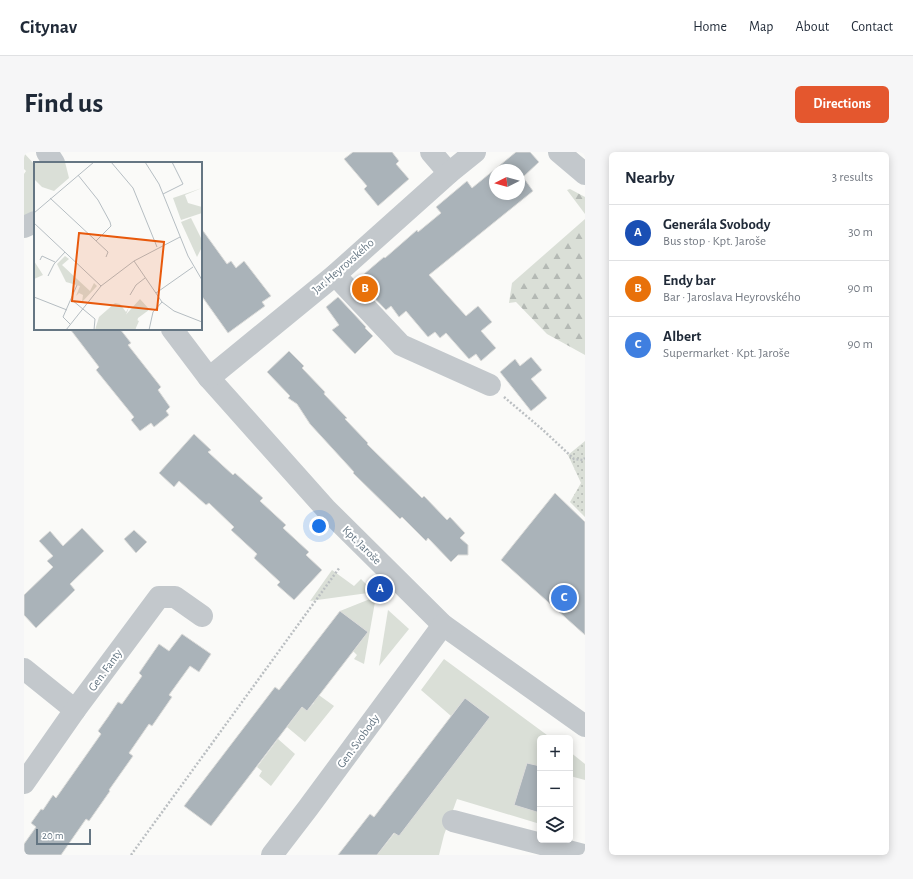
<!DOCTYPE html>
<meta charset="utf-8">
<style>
body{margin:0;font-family:"Alegreya Sans",sans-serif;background:#f6f6f7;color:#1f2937}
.controls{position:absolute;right:12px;bottom:12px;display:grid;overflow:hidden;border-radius:6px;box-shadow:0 2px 10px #0003}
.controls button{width:36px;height:36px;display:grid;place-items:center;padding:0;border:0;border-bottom:1px solid #e0e1e3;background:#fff;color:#1f2937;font:20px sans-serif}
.compass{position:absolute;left:465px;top:12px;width:36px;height:36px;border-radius:50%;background:#fff;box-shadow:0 2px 10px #0003;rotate:264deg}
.scale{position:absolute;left:12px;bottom:10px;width:55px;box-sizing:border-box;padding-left:4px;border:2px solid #657683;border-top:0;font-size:11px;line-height:14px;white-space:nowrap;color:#657683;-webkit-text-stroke:3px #fff;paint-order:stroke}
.you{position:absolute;left:295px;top:374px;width:14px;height:14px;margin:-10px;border:3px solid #fff;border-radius:50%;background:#1a73e8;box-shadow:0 0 0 6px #1a73e833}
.badge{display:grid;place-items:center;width:26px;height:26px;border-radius:50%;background:#e4572e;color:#fff;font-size:13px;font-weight:700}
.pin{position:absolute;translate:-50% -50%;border:2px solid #fff;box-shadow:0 1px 4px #0006}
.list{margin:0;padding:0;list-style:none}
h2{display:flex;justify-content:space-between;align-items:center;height:52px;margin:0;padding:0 16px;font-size:17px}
h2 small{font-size:13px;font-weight:400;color:#747a83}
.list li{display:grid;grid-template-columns:26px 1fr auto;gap:12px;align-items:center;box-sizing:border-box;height:56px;padding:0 16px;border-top:1px solid #e0e1e3}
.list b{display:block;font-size:15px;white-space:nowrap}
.list p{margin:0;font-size:13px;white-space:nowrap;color:#747a83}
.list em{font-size:13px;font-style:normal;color:#747a83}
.icon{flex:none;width:22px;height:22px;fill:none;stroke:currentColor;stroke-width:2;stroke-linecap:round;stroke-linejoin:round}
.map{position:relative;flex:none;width:561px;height:703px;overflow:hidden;border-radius:6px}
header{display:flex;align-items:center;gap:24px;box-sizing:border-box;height:56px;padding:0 20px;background:#fff;border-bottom:1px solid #e0e1e3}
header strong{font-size:19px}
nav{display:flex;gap:22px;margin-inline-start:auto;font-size:14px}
.intro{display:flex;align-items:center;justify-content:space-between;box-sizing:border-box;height:96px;padding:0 24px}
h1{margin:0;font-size:28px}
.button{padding:10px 18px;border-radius:6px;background:#e4572e;color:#fff;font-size:14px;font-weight:700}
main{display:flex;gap:24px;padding:0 24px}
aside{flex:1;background:#fff;border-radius:6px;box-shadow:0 2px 10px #0003}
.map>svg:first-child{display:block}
</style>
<header>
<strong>Citynav</strong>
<nav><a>Home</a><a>Map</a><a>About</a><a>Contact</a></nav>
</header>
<div class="intro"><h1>Find us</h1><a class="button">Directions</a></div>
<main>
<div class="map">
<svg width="561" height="703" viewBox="0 0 561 703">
<defs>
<pattern id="forest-firs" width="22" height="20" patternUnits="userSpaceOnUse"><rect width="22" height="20" fill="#dadfd7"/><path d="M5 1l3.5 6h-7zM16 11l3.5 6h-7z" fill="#b4b9b4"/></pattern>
<pattern id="park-dots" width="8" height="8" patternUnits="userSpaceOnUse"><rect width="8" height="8" fill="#dadfd7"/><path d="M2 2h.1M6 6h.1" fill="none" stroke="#b4b9b4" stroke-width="1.8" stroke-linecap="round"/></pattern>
</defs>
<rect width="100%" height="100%" fill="#fafaf8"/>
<!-- grass -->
<g fill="#dadfd7">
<path d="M0 1 11 13V57L4 65 0 67V22L2 19 0 17Z"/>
<path d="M308 418 330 434 337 427 347 437 344 441 286 449Z"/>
<path d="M346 447 351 450 340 512 330 507 333 503 328 498 332 496 344 480 316 459Z"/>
<path d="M364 458 385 477 355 514Z"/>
<path d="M420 507 527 586H516V614L503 611 490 653 516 661V672L433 647 420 683 415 703H353L465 564 441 546 427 564 397 538Z"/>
<path d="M292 541 310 554 281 590 263 575 278 555 283 559 290 551 287 548Z"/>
<path d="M254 587 271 602 247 634 235 624 238 619 233 615Z"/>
<path d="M546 600 561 612V628L546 624Z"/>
</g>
<!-- forest -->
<g fill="url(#forest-firs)">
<path d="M546 37 561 45V62L543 38Z"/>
<path d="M561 67V203L523 182 492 150 485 151 488 131Z"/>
</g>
<!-- park -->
<path fill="url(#park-dots)" d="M561 289V365L546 350 557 331 544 303Z"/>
<!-- building -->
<g fill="#aab3b9" stroke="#dcdcda" fill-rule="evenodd">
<path d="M329 0H368L375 9 372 12 385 27 354 54 340 37 343 34 320 7Z"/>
<path d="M492 0H506L515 10 499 25 509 39 405 123 442 164 454 154 468 170 457 179 472 196 457 209 452 202 445 207 422 181 416 186 411 180 404 185 382 159 375 165 367 154 362 158 333 128 360 105 361 106 393 78 394 80 417 61 412 55 443 29 448 36ZM471 18H495V42H471Z"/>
<path d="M177 76 203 112 207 109 212 116 220 109 247 144 238 150 241 154 204 181 177 143Z"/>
<path d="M314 145 342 175 341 176 349 184 331 202 308 178 315 173 302 155Z"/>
<path d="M46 177H96L107 191 104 193 137 235 134 238 146 255 142 259 145 263 130 275 127 271 116 279 107 268 110 265 72 218 75 215Z"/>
<path d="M265 199 280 214 278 216 301 240 300 242 323 266 321 267 344 291 343 292 398 346 400 344 423 368 426 365 441 381 436 386 444 393V403H434L427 410 404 386 402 389 378 365 376 367 329 321 330 320 286 272 273 252 264 246 266 244 243 220Z"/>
<path d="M507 205 518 218 507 227 523 246 507 259 476 220 491 207 496 214Z"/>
<path d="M170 282 187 298 184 300 197 312 209 323 211 321 239 346 236 349 262 373 259 376 285 400 282 403 298 418 270 448 253 433 256 430 230 406 233 402 207 378 210 375 185 351 182 353 155 329 150 335 135 321Z"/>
<path d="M531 341 561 370V483L477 408Z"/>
<path d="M58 376 80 399 46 432 51 438 12 476 0 463V443L29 415 23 409 29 404 15 389 26 379 39 394Z"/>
<path d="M110 378 123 390 112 401 100 387Z"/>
<path d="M316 459 344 480 283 559 278 555 187 674 160 654 251 535 255 538Z"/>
<path d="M158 482 187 502 175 520 166 514 145 543 148 545 128 574 125 572 105 601 109 604 85 638 86 639 65 669 62 667 37 703H0V692L12 675 7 671 17 657 19 658 29 643 32 646 77 582 74 579 84 565 94 550 98 552 118 524 115 521 135 492 145 499Z"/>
<path d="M441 546 466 565 375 684 370 681 353 703H314L346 662 350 665Z"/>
<path d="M503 611 516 614V661L490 653Z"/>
</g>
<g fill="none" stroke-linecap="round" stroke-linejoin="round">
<!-- path -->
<g stroke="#bbbfc2" stroke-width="2.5" stroke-dasharray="2 2" stroke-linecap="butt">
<path d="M480 245 519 278 550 307 559 308 561 306"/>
<path d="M107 703 316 415"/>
</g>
<!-- minor -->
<g stroke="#c3c8cc" stroke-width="22">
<path d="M23 0 30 11"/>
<path d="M407 0 425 21"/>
<path d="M535 0 561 22"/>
<path d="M0 75 11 70"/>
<path d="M311 123 377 193 466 233"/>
<path d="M148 177 185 226 302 357 419 473 561 574"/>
<path d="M185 226 311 123 425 21 451 0"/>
<path d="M0 517 51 558"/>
<path d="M0 631 51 558 135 445H151L178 464"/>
<path d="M429 669 560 703"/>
<path d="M248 703 284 656 419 473"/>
</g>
</g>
<g text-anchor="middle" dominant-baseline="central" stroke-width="4" stroke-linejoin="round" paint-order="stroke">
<!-- street labels -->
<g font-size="12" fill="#657683" stroke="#fff">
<text transform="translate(319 114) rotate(-41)">Jar. Heyrovského</text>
<text transform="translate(338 393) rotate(45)">Kpt. Jaroše</text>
<text transform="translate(81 518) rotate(-54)">Gen. Fanty</text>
<text transform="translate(334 589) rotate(-54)">Gen. Svobody</text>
</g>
</g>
<!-- overview -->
<g transform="translate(10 10)">
<rect width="168" height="168" fill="#fafaf8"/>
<path d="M157 56 168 78V85L163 95 147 60ZM31 94 35 97 28 103 43 117 56 129 60 121 63 124 48 140 49 133 45 131 42 134 46 124 32 120 23 102Z" fill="#dadfd7"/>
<path d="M0 0H31L35 16 20 29 8 25 0 17ZM0 99 9 113 0 117ZM106 137 115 147 119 145 104 156 101 168H78Z" fill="#dadfd7"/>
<path d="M168 26 151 33 154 41 168 45V51L147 58 139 36ZM81 141 86 142 92 150 95 145 92 153 105 159 101 168H61L65 155Z" fill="#dadfd7"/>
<path fill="none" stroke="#b5bdc2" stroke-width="1" d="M77 0 99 26 123 85M111 0 125 22 154 94 168 118M44 13 64 38 76 60 77 64 62 79M129 32 149 22 138 0M16 36 74 90 72 95M0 51 60 0M0 61 67 124M6 98 8 94 21 100M100 99 128 140 140 149 168 160M14 114 20 102 31 90M122 131 159 105M96 133 102 123 111 116M0 135 33 148M38 138 61 157 60 168M36 162 29 155 43 123M32 168 67 124 100 99 146 75M115 168 119 150 128 140"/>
<path fill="#e8590c" fill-opacity="0.15" stroke="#e8590c" stroke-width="2" d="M45 71 130 80 123 148 38 139Z"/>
<rect width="168" height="168" fill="none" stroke="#657683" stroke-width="2"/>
</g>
</svg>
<div class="controls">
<button>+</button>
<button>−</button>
<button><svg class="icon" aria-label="layers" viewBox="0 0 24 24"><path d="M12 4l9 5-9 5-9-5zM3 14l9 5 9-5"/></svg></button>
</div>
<svg class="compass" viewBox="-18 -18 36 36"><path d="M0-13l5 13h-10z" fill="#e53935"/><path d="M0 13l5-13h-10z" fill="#747a83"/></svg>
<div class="scale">20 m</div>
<div class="you"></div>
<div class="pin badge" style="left:356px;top:437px;background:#1a4fb4">A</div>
<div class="pin badge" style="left:341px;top:137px;background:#e8710a">B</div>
<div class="pin badge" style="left:540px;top:446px;background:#3f7fe0">C</div>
</div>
<aside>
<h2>Nearby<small>3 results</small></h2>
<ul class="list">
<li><span class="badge" style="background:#1a4fb4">A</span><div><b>Generála Svobody</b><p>Bus stop · Kpt. Jaroše</p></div><em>30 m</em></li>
<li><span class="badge" style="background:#e8710a">B</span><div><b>Endy bar</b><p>Bar · Jaroslava Heyrovského</p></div><em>90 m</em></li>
<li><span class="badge" style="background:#3f7fe0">C</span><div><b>Albert</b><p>Supermarket · Kpt. Jaroše</p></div><em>90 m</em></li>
</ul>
</aside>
</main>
